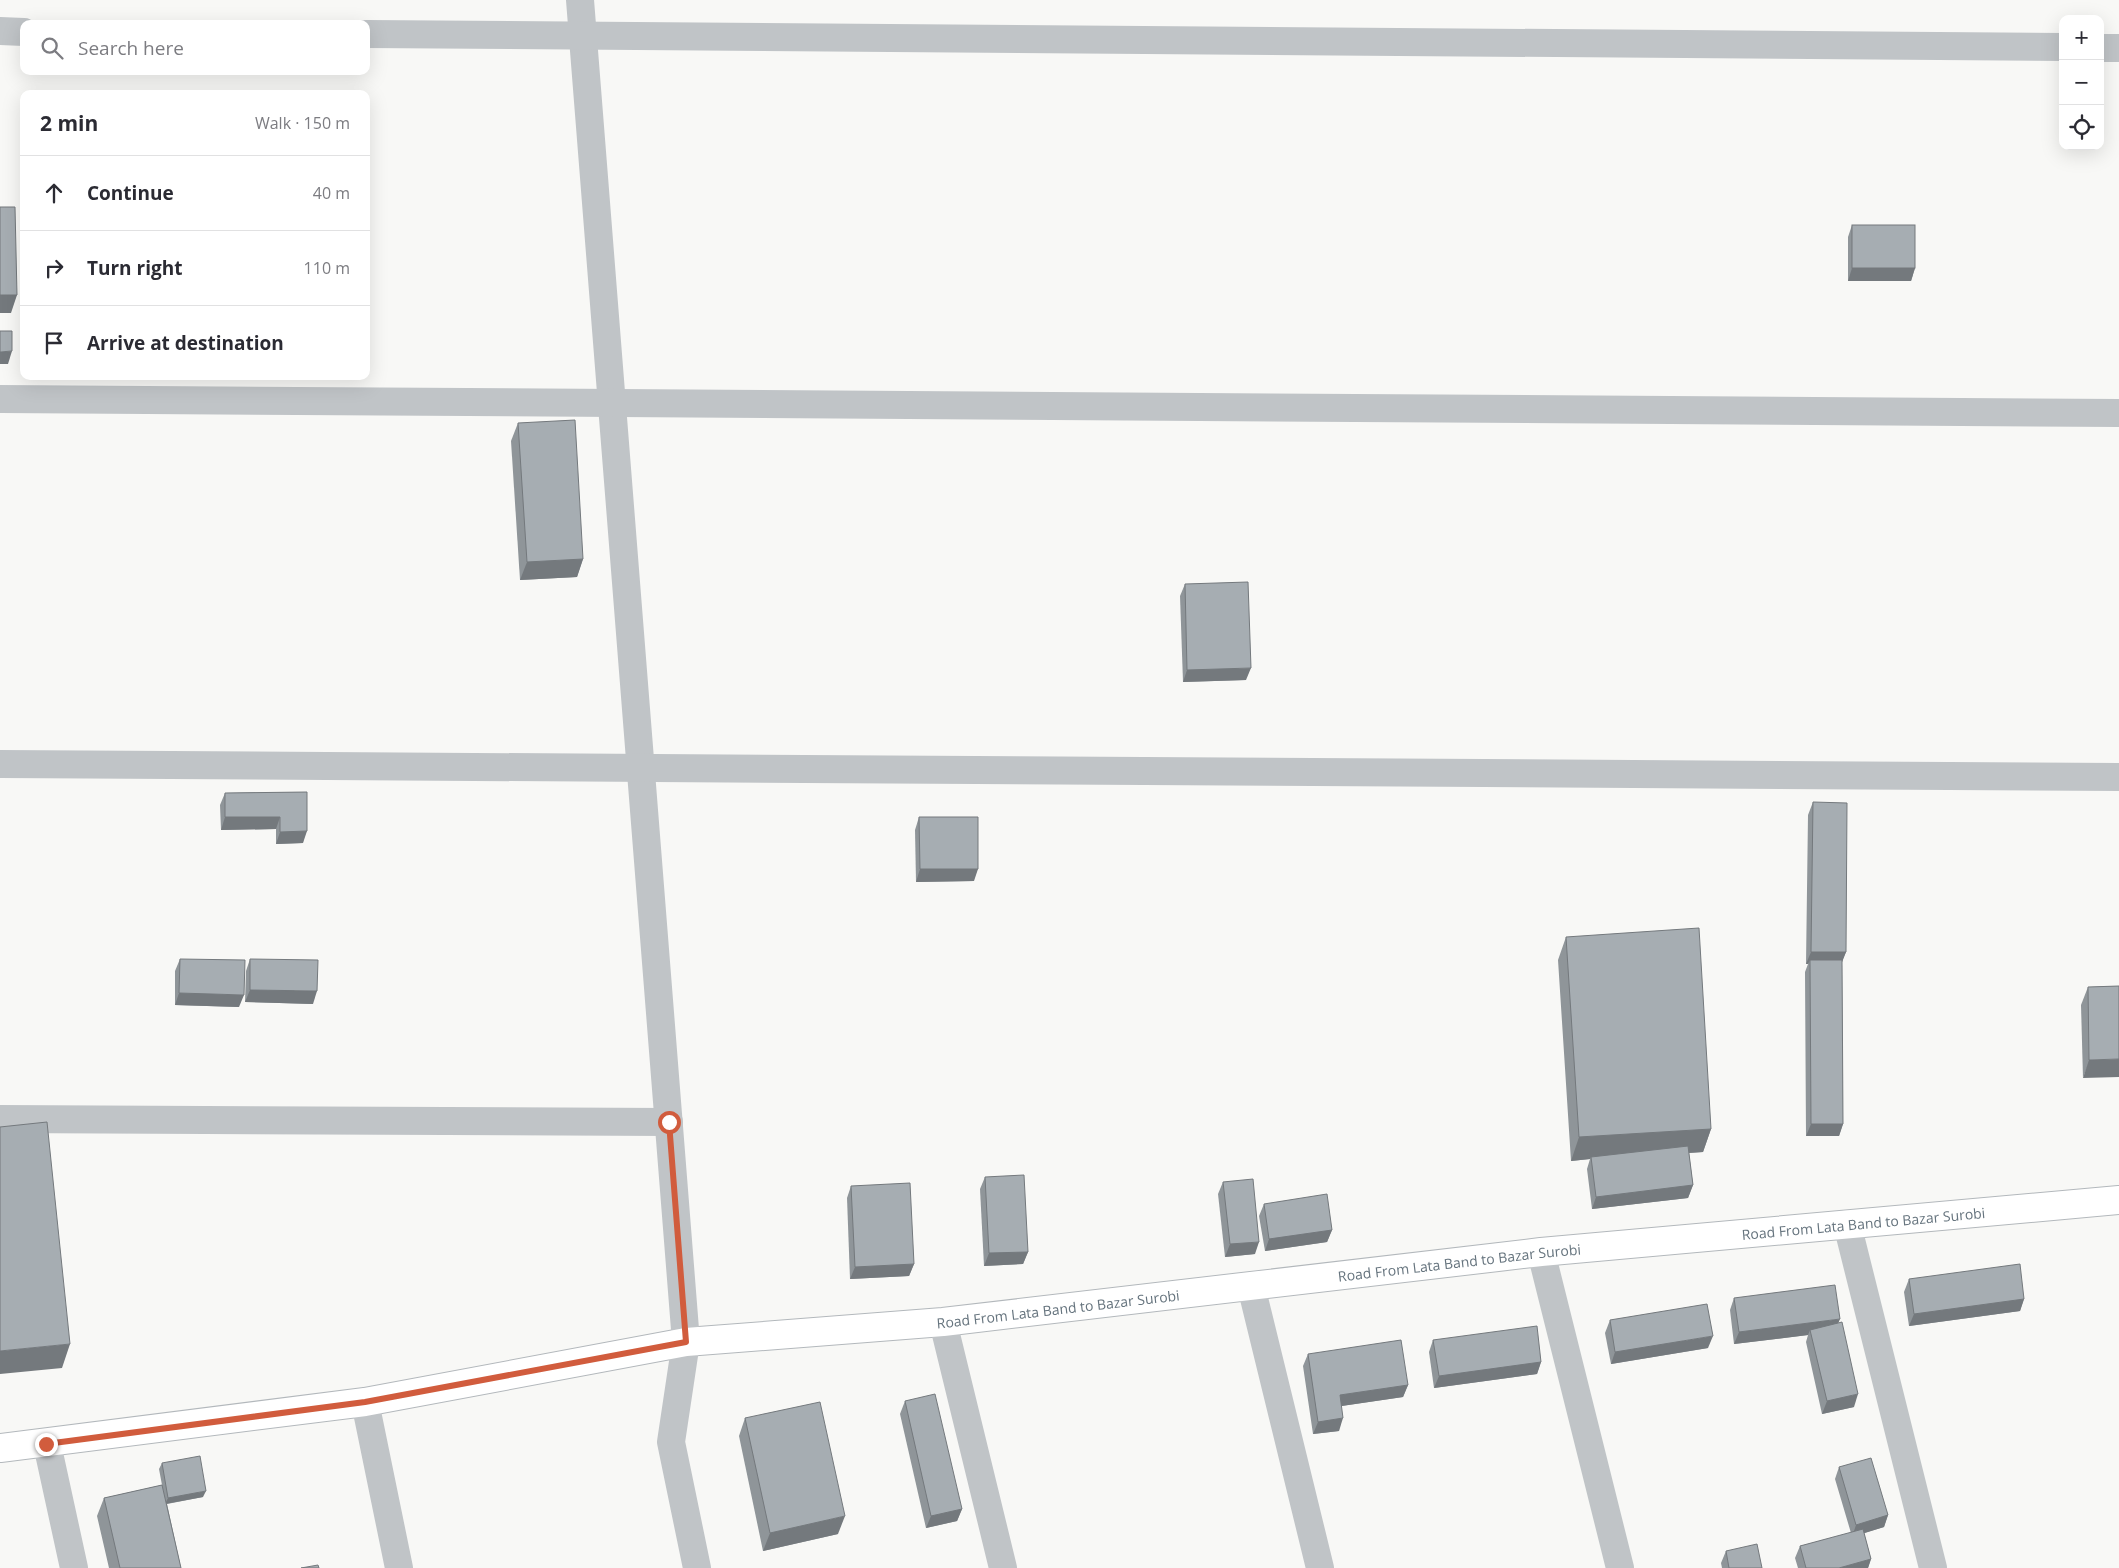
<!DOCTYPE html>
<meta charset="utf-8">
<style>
body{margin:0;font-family:"Open Sans",sans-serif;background:#f7f7f7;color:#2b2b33}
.controls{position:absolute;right:15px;top:15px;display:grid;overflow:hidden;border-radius:10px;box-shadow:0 5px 20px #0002}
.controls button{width:45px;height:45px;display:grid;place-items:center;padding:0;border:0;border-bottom:1px solid #e1e1e2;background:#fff;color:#2b2b33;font:25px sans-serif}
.stop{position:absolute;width:15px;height:15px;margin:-11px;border:4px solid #d15c3d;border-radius:50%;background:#fff}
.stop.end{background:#d15c3d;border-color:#fff;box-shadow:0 1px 5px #0008}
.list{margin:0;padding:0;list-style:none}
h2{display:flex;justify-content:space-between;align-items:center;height:65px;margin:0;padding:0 20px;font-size:21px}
h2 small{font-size:16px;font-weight:400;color:#7c7c81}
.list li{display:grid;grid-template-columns:32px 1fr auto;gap:15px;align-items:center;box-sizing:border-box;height:75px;padding:0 20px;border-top:1px solid #e1e1e2}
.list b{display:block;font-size:19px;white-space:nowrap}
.list em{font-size:16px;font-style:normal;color:#7c7c81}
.icon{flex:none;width:28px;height:28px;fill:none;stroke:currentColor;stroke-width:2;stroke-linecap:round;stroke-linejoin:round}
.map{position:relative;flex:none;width:2119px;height:1568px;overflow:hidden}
.search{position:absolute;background:#fff;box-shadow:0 5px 20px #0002;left:20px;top:20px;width:350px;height:55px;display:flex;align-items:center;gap:12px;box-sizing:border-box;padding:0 18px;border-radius:10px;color:#7c7c81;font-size:19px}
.panel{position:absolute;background:#fff;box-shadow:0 5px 20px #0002;left:20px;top:90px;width:350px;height:290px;border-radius:10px}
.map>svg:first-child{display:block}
</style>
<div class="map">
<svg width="2119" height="1568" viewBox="0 0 2119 1568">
<rect width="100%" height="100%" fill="#f8f8f6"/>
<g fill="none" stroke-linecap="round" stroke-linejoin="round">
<!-- secondary casing -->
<g stroke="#b3b8bc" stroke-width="30">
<g id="secondary">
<path id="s1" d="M0 1448 365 1402 686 1342 943 1322 1541 1252 2119 1200"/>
</g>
</g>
<!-- street -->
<g stroke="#c0c4c7" stroke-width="28">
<path d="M580 0 686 1342 671 1442 697 1568"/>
<path d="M0 31 24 32"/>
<path d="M366 34 2063 47"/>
<path d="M2100 48H2119"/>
<path d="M0 399 2119 413"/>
<path d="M0 764 2119 777"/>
<path d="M0 1119 669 1122"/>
<path d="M1847 1224 1933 1568"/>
<path d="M1541 1252 1620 1568"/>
<path d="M1251 1286 1320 1568"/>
<path d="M943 1322 1003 1568"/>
<path d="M365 1402 399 1568"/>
<path d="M47 1444 74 1568"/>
</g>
<!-- secondary -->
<use href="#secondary" stroke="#fff" stroke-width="28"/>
</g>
<!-- wall -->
<g fill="#8f9599">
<path d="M1852 225 1915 268 1911 281H1848V237Z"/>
<path d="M518 423 583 559 577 577 520 580 511 441Z"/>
<path d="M1185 584 1246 680 1183 682 1180 596Z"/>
<path d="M307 792 303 843 276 844V829L221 830 220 805 225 793Z"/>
<path d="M1813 802 1846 952 1842 961 1843 1124 1839 1136H1806L1805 972 1808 964H1806L1808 815Z"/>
<path d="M919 817 974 881 916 882 915 830Z"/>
<path d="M1566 937 1711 1129 1703 1152 1689 1153 1693 1185 1688 1198 1592 1209 1587 1169 1590 1159 1571 1161 1558 960Z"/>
<path d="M180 959 239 1007 175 1005V971Z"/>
<path d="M250 959 313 1004 245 1002 246 971Z"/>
<path d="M2119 986 2083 1078 2081 1005 2088 987Z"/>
<path d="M985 1177 1028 1252 1023 1264 984 1266 980 1189Z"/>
<path d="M1223 1182 1255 1254 1225 1257 1218 1194Z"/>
<path d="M851 1186 914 1264 909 1276 850 1279 847 1198Z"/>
<path d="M1264 1204 1332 1230 1327 1242 1265 1251 1259 1216Z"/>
<path d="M1909 1279 2024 1299 2020 1311 1909 1326 1904 1292Z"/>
<path d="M1734 1298 1838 1323 1854 1407 1822 1414 1806 1342 1808 1335 1734 1344 1730 1310Z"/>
<path d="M1610 1320 1708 1348 1611 1364 1605 1333Z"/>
<path d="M1433 1340 1541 1362 1537 1374 1434 1388 1429 1352Z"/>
<path d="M1308 1354 1408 1385 1403 1397 1341 1406 1339 1431 1313 1434 1303 1366Z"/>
<path d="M905 1401 962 1509 957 1521 926 1528 900 1414Z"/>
<path d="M745 1418 838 1534 763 1551 739 1436Z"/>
<path d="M162 1463 203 1497 167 1504 181 1568H109L97 1516 104 1498 162 1485 159 1469Z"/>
<path d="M1839 1467 1888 1515 1884 1527 1864 1533 1871 1559 1868 1568H1798L1795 1558 1800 1546 1851 1533 1835 1479Z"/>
<path d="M1726 1551 1762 1568H1722L1721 1563Z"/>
</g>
<!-- shaded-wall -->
<g fill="#74797d">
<path d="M1852 268H1915L1911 281H1848Z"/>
<path d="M0 295H17L11 313H0Z"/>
<path d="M12 351 8 364H0V352Z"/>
<path d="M583 559 577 577 520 580 527 562Z"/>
<path d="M1251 668 1246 680 1183 682 1187 670Z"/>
<path d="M225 817H280L276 829 221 830Z"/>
<path d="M307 831 303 843 276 844 280 832Z"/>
<path d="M920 869H978L974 881 916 882Z"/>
<path d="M1811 952H1846L1841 965 1810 960 1808 964H1806Z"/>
<path d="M250 990 317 991 313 1004 245 1002Z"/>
<path d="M179 993 244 995 239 1007 175 1005Z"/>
<path d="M2119 1059V1077L2083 1078 2089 1060Z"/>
<path d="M1811 1124H1843L1839 1136H1806Z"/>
<path d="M1711 1129 1703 1152 1592 1159 1591 1157 1590 1159 1571 1161 1579 1137Z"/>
<path d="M1693 1185 1688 1198 1592 1209 1596 1197Z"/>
<path d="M1332 1230 1327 1242 1265 1251 1269 1239Z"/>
<path d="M1259 1242 1255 1254 1225 1257 1230 1244Z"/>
<path d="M1028 1252 1023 1264 984 1266 989 1253Z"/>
<path d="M914 1264 909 1276 850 1279 855 1267Z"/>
<path d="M2024 1299 2020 1311 1909 1326 1914 1314Z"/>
<path d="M1840 1319 1835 1331 1810 1330 1808 1335 1734 1344 1739 1332Z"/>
<path d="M1713 1336 1708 1348 1611 1364 1615 1352Z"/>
<path d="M70 1344 62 1368 0 1374V1351Z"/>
<path d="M1541 1362 1537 1374 1434 1388 1439 1376Z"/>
<path d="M1408 1385 1403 1397 1335 1407 1340 1395Z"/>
<path d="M1858 1394 1854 1407 1822 1414 1827 1401Z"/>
<path d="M1343 1418 1339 1431 1313 1434 1318 1422Z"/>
<path d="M206 1491 203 1497 165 1504 168 1498Z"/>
<path d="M962 1509 957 1521 926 1528 931 1516Z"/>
<path d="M1888 1515 1884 1527 1852 1537 1856 1525Z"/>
<path d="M845 1516 838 1534 763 1551 770 1533Z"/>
<path d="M1871 1559 1868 1568H1839Z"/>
</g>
<!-- building -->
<g fill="#a6adb2" stroke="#74797d">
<path d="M0 207H15L17 295H0Z"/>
<rect x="1852" y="225" width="63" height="43"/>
<path d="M0 331H12V351L0 352Z"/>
<path d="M575 420 583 559 527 562 518 423Z"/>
<path d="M1248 582 1251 668 1187 670 1185 584Z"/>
<path d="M307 792V831L280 832V817H225V793Z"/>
<path d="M1813 802 1847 803 1846 952H1811Z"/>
<path d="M919 817H978V869H920Z"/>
<path d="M1699 928 1711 1129 1579 1137 1566 937Z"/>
<path d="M180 959 245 960 244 995 179 993Z"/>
<path d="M250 959 318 960 317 991 250 990Z"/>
<path d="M1810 960H1842L1843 1124H1811Z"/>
<path d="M2119 986V1059L2089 1060 2088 987Z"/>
<path d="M47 1122 70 1344 0 1351V1127Z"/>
<path d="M1688 1146 1693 1185 1596 1197 1591 1157Z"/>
<path d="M1024 1175 1028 1252 989 1253 985 1177Z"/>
<path d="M1253 1179 1259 1242 1230 1244 1223 1182Z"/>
<path d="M910 1183 914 1264 855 1267 851 1186Z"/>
<path d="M1327 1194 1332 1230 1269 1239 1264 1204Z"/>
<path d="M2020 1264 2024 1299 1914 1314 1909 1279Z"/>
<path d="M1835 1285 1840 1319 1739 1332 1734 1298Z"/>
<path d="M1707 1304 1713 1336 1615 1352 1610 1320Z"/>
<path d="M1842 1322 1858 1394 1827 1401 1810 1330Z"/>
<path d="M1537 1326 1541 1362 1439 1376 1433 1340Z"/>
<path d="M1401 1340 1408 1385 1340 1395 1343 1418 1318 1422 1308 1354Z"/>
<path d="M935 1394 962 1509 931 1516 905 1401Z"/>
<path d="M820 1402 845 1516 770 1533 745 1418Z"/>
<path d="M200 1456 206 1491 168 1498 162 1463Z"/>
<path d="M1871 1458 1888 1515 1856 1525 1839 1467Z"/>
<path d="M162 1485 181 1568H120L104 1498Z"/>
<path d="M1863 1529 1871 1559 1839 1568H1806L1800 1546Z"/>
<path d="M1757 1544 1762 1568H1729L1726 1551Z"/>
<path d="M318 1565 319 1568H301Z"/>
</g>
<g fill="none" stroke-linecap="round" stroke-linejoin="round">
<!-- route -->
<path stroke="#d15c3d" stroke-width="6" d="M46 1444 365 1402 686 1342 669 1122"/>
</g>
<g text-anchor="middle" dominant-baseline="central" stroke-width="5" stroke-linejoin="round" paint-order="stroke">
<!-- street labels -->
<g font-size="14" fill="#66747e" stroke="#fff">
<text stroke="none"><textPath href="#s1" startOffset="1878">Road From Lata Band to Bazar Surobi</textPath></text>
<text stroke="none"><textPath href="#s1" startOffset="1472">Road From Lata Band to Bazar Surobi</textPath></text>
<text stroke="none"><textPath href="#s1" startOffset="1068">Road From Lata Band to Bazar Surobi</textPath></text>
</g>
</g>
</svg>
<div class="controls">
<button>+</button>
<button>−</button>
<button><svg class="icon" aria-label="locate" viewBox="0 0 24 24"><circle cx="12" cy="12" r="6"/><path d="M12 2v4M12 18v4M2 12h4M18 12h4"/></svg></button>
</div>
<div class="stop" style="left:669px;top:1122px"></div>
<div class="stop end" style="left:46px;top:1444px"></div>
<div class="search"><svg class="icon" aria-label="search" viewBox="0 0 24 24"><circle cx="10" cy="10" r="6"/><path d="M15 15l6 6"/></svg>Search here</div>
<section class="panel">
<h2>2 min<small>Walk · 150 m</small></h2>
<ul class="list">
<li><svg class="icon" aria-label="ahead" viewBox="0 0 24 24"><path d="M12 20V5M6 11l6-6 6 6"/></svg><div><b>Continue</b></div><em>40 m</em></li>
<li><svg class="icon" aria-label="right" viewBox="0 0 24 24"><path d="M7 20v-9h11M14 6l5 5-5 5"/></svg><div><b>Turn right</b></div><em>110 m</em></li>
<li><svg class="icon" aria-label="arrive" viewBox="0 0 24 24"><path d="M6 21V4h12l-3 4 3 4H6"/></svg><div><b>Arrive at destination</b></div></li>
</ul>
</section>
</div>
